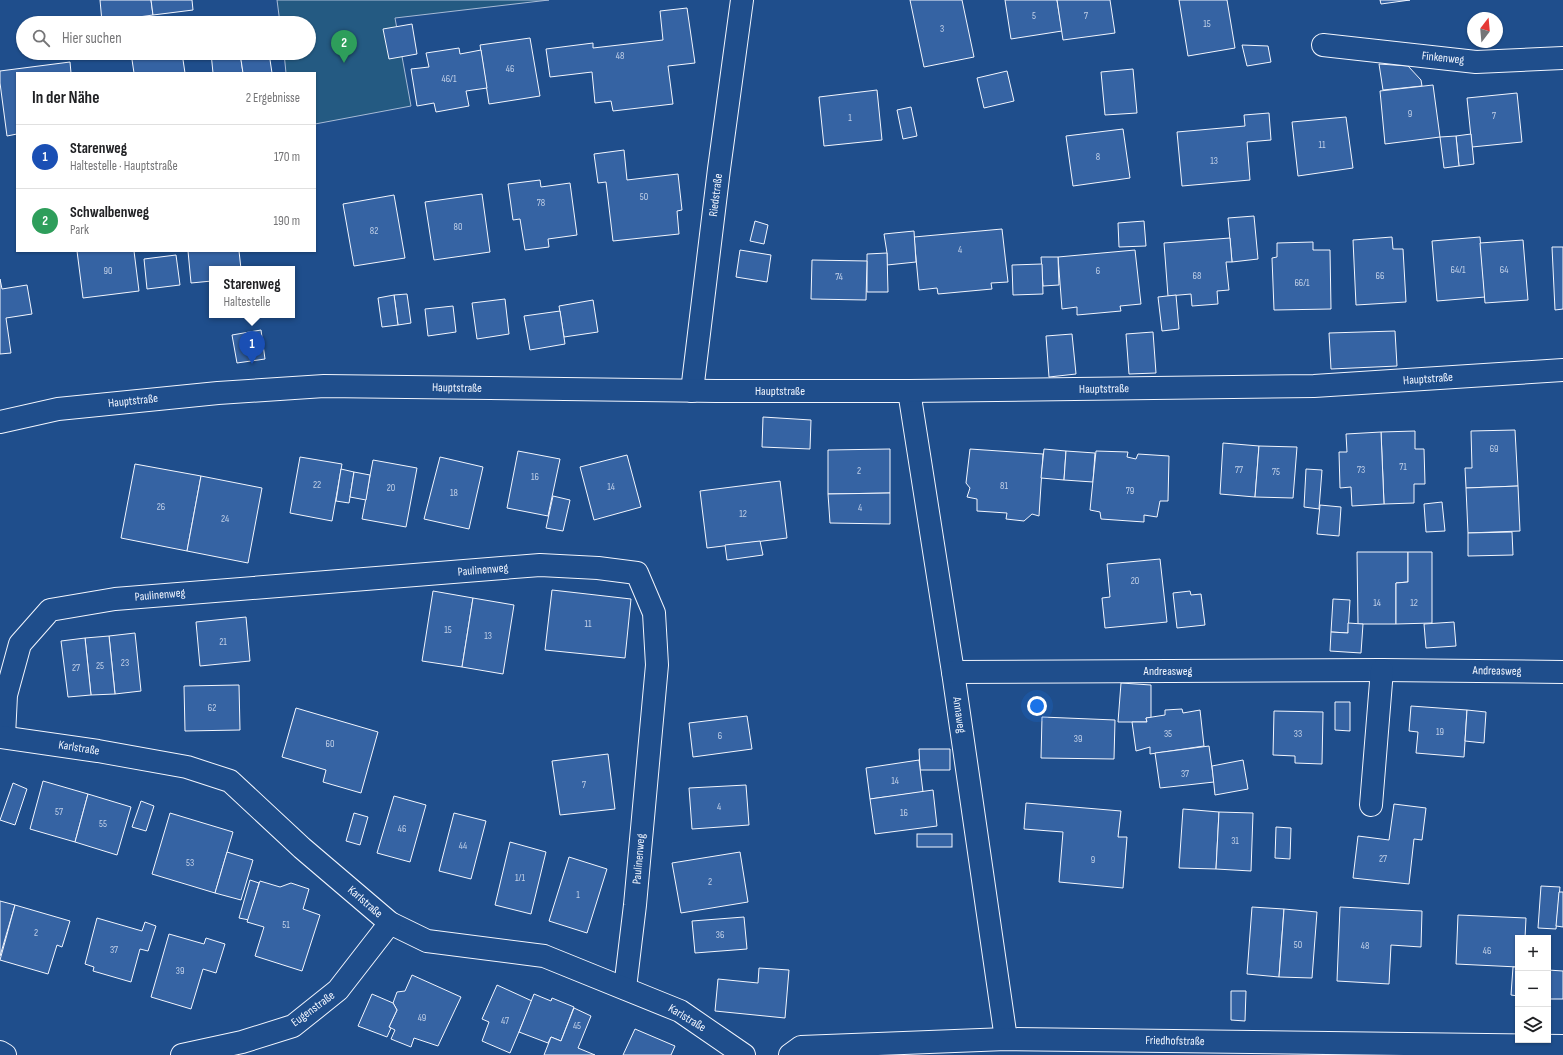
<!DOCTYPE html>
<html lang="de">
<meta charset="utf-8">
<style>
body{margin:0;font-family:"Sofia Sans Condensed",sans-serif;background:#f2f2f2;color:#202124}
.controls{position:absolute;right:12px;bottom:12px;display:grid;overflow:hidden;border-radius:0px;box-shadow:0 1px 3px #0004}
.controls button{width:36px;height:36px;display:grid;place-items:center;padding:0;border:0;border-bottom:1px solid #e0e0e0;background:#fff;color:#202124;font:20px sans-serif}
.compass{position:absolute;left:1467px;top:12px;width:36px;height:36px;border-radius:50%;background:#fff;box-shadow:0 1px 3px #0004;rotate:16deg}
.you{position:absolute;left:1037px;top:706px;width:14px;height:14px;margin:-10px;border:3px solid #fff;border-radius:50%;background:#1a73e8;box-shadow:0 0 0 6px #1a73e833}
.badge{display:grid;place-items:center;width:26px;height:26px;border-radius:50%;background:#2563eb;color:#fff;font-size:13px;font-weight:700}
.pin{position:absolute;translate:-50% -33px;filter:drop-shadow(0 1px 2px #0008)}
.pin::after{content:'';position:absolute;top:21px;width:14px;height:12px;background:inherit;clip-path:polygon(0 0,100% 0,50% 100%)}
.popup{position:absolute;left:209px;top:266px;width:86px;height:52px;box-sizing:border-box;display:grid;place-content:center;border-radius:0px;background:#fff;filter:drop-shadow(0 1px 3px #0005);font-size:13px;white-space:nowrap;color:#757577}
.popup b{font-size:15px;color:#202124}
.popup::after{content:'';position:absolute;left:50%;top:100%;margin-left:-8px;border:8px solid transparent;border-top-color:#fff}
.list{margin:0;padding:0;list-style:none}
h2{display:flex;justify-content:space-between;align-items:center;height:52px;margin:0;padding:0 16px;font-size:17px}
h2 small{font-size:13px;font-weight:400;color:#757577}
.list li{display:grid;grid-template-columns:26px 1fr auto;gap:12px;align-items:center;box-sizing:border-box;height:64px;padding:0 16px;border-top:1px solid #e0e0e0}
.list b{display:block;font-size:15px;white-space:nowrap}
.list p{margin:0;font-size:13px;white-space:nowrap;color:#757577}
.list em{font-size:13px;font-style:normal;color:#757577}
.icon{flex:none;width:22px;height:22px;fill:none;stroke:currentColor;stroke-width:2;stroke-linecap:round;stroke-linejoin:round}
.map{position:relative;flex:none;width:1563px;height:1055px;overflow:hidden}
.search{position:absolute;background:#fff;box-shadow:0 1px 3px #0004;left:16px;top:16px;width:300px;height:44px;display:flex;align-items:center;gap:10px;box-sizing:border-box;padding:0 14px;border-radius:22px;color:#757577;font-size:15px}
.panel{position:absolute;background:#fff;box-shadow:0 1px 3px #0004;left:16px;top:72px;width:300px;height:180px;border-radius:0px}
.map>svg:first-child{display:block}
</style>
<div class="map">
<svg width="1563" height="1055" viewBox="0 0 1563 1055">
<rect width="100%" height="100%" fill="#1f4e8c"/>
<!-- green -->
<path fill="#245a82" stroke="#a8bbd7" d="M277 0H549L395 18 411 106 315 124V73H286L284 53H309V23H280Z"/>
<!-- building -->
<g fill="#3563a3" stroke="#f2f6ff">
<path d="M100 0H151L153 15 102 22Z"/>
<path d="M151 0H192L193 10 153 15Z"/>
<path d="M910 0H962L974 57 924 67Z"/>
<path d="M1005 0H1057L1062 31 1011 39Z"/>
<path d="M1057 0H1110L1115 33 1063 40Z"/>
<path d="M1179 0H1227L1235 48 1188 56Z"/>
<path d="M1380 0H1410L1381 4Z"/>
<path d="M687 8 695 63 668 66 673 104 613 111 611 101 595 103 592 72 550 77 546 49 593 43V48L663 40 660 11Z"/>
<path d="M412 24 417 54 389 59 383 29Z"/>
<path d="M530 38 540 96 489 104 480 45Z"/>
<path d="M1242 45 1268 46 1271 62 1247 66Z"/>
<path d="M459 48 460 54 481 50 487 88 466 91 469 106 436 112 434 103 417 106 411 69 429 67 426 53Z"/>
<path d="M131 53H182L185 73H134Z"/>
<path d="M211 53H240L243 73H213Z"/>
<path d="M240 53H269L272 73H243Z"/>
<path d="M70 62 71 73H17V134L7 136 0 83V71Z"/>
<path d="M1379 64 1408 66 1421 80 1422 86 1383 90Z"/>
<path d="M1133 69 1137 113 1105 115 1101 72Z"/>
<path d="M1007 71 1014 101 984 108 977 78Z"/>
<path d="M1433 85 1440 137 1385 144 1380 91Z"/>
<path d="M877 90 882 140 824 146 819 97Z"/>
<path d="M1517 93 1522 142 1472 147 1467 98Z"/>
<path d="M911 107 917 136 903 139 897 110Z"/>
<path d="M1269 113 1271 140 1247 142 1250 180 1182 186 1177 132 1245 126 1244 115Z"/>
<path d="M1346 117 1353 168 1298 176 1292 122Z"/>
<path d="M1123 129 1130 178 1073 186 1066 136Z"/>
<path d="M1471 134 1474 164 1459 166 1456 136Z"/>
<path d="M1456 136 1459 166 1444 168 1440 137Z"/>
<path d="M624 150 627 180 678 174 682 210 677 211 679 234 613 241 606 182 598 183 594 154Z"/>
<path d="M540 180 541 187 570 183 577 235 548 239 549 247 525 250 520 219 513 220 508 184Z"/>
<path d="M482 194 490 252 434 260 425 202Z"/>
<path d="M394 195 405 258 354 266 343 204Z"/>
<path d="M1254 216 1258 259 1232 262 1228 218Z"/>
<path d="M755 221 768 225 764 244 750 241Z"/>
<path d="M1144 221 1146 246 1119 247 1118 223Z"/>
<path d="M1002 229 1008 282 991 283 992 289 938 294 937 288 919 290 914 237Z"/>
<path d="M914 231 916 262 887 265V253L884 234Z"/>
<path d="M1392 237 1393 249H1403L1406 302 1356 305 1353 240Z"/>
<path d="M1480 237 1485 297 1437 301 1432 241Z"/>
<path d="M1230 238 1232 262H1226L1229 290 1217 291 1218 304 1192 306 1191 294 1168 296 1164 243Z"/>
<path d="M1523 240 1528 300 1485 303 1480 243Z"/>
<path d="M1313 242V250H1330L1331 309 1274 310 1272 258 1277 257V243Z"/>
<path d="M1552 247H1563V309L1555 310Z"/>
<path d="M740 250 771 255 767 282 736 277Z"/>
<path d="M1135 250 1141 304 1120 306 1121 311 1077 315V307L1062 309 1058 257Z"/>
<path d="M77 251H134L139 291 83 298Z"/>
<path d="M188 251H239L241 269H212V281L191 283Z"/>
<path d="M887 253 888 292H867V254Z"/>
<path d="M176 255 180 285 147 289 144 259Z"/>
<path d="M1041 257H1058L1059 285 1043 286Z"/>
<path d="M812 260 867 261 866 300 811 299Z"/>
<path d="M1042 264 1043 294 1013 295 1012 265Z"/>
<path d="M0 279 2 289 27 285 32 314 6 318 11 353 0 354Z"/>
<path d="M407 294 411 323 398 325 394 295Z"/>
<path d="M394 295 398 325 382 327 378 298Z"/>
<path d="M1176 295 1179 329 1162 331 1158 297Z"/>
<path d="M505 299 509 334 477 339 472 303Z"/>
<path d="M593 300 598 332 564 337 559 306Z"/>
<path d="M453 306 456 332 428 336 425 309Z"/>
<path d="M560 311 565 344 530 350 524 316Z"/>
<path d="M261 330 265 359 237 363 232 335Z"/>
<path d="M1395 331 1397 366 1331 369 1329 333Z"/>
<path d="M1153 332 1156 373 1129 374 1126 334Z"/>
<path d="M1072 334 1076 374 1049 377 1046 336Z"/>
<path d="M763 417 811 420 810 449 762 447Z"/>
<path d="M1515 430 1518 486 1466 488 1465 468H1472L1471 431Z"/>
<path d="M1415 431V449H1424L1425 484H1414V503L1384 504 1381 432Z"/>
<path d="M1381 432 1384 504 1352 506 1351 487 1340 488 1339 452H1347L1346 434Z"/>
<path d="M1223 443 1259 446 1255 497 1220 494Z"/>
<path d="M1259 446 1297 447 1293 498 1255 497Z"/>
<path d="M890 449V493L828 494V450Z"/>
<path d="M970 449 1043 454 1039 516 1032 514 1024 521 1006 519 1007 513 977 511V499L967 497 970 488 966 483Z"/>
<path d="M1044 449 1066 451 1064 480 1041 478Z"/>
<path d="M518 451 560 459 548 516 507 508Z"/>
<path d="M1066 451 1095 453 1093 482 1064 480Z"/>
<path d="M1096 451 1128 452 1127 457 1136 459 1138 454 1169 456 1168 501H1160L1157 517 1144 515V522L1101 519 1100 512 1090 510Z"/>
<path d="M627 455 641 507 594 520 580 467Z"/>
<path d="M300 457 342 464 332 521 290 513Z"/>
<path d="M440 457 483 467 469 529 424 519Z"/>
<path d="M373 460 417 468 406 527 362 519Z"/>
<path d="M135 464 201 476 187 551 121 538Z"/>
<path d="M341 469 354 472 349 503 336 501Z"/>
<path d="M1306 469 1322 470 1319 509 1304 507Z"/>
<path d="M354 472 370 475 366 500 350 497Z"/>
<path d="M201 476 262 488 248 563 187 551Z"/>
<path d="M780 481 787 538 707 548 700 491Z"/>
<path d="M1518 486 1520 531 1468 533 1466 488Z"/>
<path d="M890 493V524L830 523 828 494Z"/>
<path d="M553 496 570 500 563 531 546 528Z"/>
<path d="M1442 502 1445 531 1426 532 1424 504Z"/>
<path d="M1320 505 1341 507 1339 536 1317 534Z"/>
<path d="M1512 532 1513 555 1468 556V533Z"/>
<path d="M760 541 763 555 727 560 725 545Z"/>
<path d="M1357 552H1408V582L1396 583V624H1358Z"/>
<path d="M1408 552H1432V623L1396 624V583L1408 582Z"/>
<path d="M1160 559 1167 622 1105 628 1102 598 1110 597 1107 564Z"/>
<path d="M552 590 631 599 625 658 545 650Z"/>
<path d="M433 591 473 598 462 667 422 661Z"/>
<path d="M1190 591 1191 595 1201 594 1205 625 1177 628 1173 593Z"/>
<path d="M473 598 514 605 503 674 462 667Z"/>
<path d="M1333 599 1350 600 1348 633 1331 632Z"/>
<path d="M246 617 250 661 200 666 196 622Z"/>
<path d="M1454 622 1456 646 1426 648 1424 624Z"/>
<path d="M1348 623 1363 624 1361 653 1330 651 1331 632 1348 633Z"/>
<path d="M135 633 141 691 115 694 109 636Z"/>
<path d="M109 636 115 694 91 695 85 638Z"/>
<path d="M85 638 91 695 68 697 61 641Z"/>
<path d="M1121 683 1151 685V718H1146L1147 722H1118Z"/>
<path d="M239 685 240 730 185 731 184 686Z"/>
<path d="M1335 702H1350V731L1335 730Z"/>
<path d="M1411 706 1467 710 1464 757 1416 753 1418 732 1409 731Z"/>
<path d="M296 708 378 732 361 793 323 782 326 770 282 757Z"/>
<path d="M1182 709 1183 713 1200 710 1204 746 1150 754V747L1136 751 1132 722H1147L1146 718 1165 715V710Z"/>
<path d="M1467 710 1486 712 1484 743 1465 741Z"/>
<path d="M1274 711 1323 712 1322 764 1295 763V756L1273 755Z"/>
<path d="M747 716 752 749 693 757 689 723Z"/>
<path d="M1042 717 1115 720 1114 759 1041 758Z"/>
<path d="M1209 746 1214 782 1160 788 1155 753Z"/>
<path d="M919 749H950V770H920Z"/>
<path d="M608 754 615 809 560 815 552 761Z"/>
<path d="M919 760 923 792 870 799 866 768Z"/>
<path d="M1243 760 1248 789 1215 795 1212 766Z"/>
<path d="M43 781 88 794 75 842 30 829Z"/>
<path d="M13 783 27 789 15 825 0 820Z"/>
<path d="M746 785 749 825 692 829 689 788Z"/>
<path d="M933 790 937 826 875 834 870 799Z"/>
<path d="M88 794 131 807 117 855 75 842Z"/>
<path d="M394 796 426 805 410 862 377 853Z"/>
<path d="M141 801 154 806 146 831 132 827Z"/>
<path d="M1026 803 1121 811 1118 837H1127L1123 888 1059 882 1063 832 1024 829Z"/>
<path d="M1394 804 1426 808 1422 840 1414 839 1409 884 1353 878 1358 836 1389 840Z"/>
<path d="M1183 809 1219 812 1216 869 1179 868Z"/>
<path d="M1219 812 1253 813 1251 871 1216 869Z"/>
<path d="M170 813 233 832 215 893 152 874Z"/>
<path d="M354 813 368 817 360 845 346 841Z"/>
<path d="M454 813 486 821 471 879 439 871Z"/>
<path d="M1276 827 1291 828 1290 859 1275 858Z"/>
<rect x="917" y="834" width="35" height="13"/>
<path d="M510 842 546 852 531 914 495 905Z"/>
<path d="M227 852 253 860 241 900 215 893Z"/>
<path d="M740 852 748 902 681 913 672 863Z"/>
<path d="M569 857 607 869 587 933 549 921Z"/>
<path d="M250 880 259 883 249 920 239 918Z"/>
<path d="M260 881 280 887 291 883 309 889 303 909 320 915 302 971 255 956 264 927 247 922Z"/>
<path d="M1541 886 1560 887 1556 929 1538 928Z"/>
<path d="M1559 892H1563V927L1556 926Z"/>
<path d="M0 901 15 905 0 956Z"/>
<path d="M15 905 70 921 62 947 57 945 48 974 0 960Z"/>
<path d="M1252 907 1284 909 1279 977 1247 974Z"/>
<path d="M1340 907 1422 911 1421 947 1391 945 1389 984 1337 981Z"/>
<path d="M1284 909 1317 912 1312 978 1279 977Z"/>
<path d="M1458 915 1526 918 1525 938H1518V967L1456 964Z"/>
<path d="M744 917 747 949 695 953 692 921Z"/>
<path d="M97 918 142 931 145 922 156 926 148 951 140 949 131 982 93 971 94 967 85 964Z"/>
<path d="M169 934 204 944 206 938 225 944 216 973 203 969 191 1009 151 997Z"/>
<path d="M1513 967H1518V996L1511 995Z"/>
<path d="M759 968 789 970 785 1018 715 1011 718 979 758 983Z"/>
<path d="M1548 970 1563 971V999H1548Z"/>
<path d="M412 975 461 997 438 1046 414 1038 411 1047 391 1039 395 1030 389 1027 397 1010 393 1003 397 992 405 991Z"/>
<path d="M497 985 532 1001 510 1053 482 1041 489 1022 482 1019Z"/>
<path d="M1231 991H1246L1245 1021 1231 1020Z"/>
<path d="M372 994 393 1003 397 1010 389 1027 391 1028 387 1037 358 1026Z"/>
<path d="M534 994 551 1001 552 998 574 1007 561 1041 551 1037 548 1043 519 1032Z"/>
<path d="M574 1008 591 1016 578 1048 595 1055H544L551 1037 561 1041Z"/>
<path d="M635 1029 675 1046 671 1055H623Z"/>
</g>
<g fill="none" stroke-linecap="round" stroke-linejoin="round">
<!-- minor casing -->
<g stroke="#f2f6ff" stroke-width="24">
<g id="minor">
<path d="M1323 45 1476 62 1563 58"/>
<path d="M692 391 719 169 742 0"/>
<path d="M909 391 953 672 1006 1039"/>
<path d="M953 672 1382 670 1563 672"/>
<path d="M4 736 6 695 20 644 50 610 115 599 540 565 598 568 637 573 654 613 657 665 635 905 625 988"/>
<path d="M0 737 98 751 187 767 230 781 302 848 390 923 427 941 544 956 680 1011 744 1055"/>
<path d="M1371 805 1382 670"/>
<path d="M0 1052 5 1055"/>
<path d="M182 1055 242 1042 293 1026 338 990 390 923"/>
<path d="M790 1055 801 1047 1006 1039 1563 1046"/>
</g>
</g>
<!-- tertiary casing -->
<g stroke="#f2f6ff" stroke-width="24">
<path id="tertiary" d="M0 422 58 409 218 393 324 386 716 391H909L1314 386 1563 370"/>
</g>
<!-- minor -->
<use href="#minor" stroke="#1f4e8c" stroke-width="22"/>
<!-- tertiary -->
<use href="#tertiary" stroke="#1f4e8c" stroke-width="22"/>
</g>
<g text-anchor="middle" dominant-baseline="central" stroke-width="3" stroke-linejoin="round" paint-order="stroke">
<!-- number labels -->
<g font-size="10" fill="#c3d1e8">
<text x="1034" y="16">5</text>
<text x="1086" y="16">7</text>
<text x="1207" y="24">15</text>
<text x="942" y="29">3</text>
<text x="620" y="56">48</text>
<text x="510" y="69">46</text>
<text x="449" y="79">46/1</text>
<text x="1410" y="114">9</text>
<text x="1494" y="116">7</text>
<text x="850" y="118">1</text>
<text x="1322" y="145">11</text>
<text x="1098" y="157">8</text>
<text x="1214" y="161">13</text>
<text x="644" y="197">50</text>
<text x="541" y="203">78</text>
<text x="458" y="227">80</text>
<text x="374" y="231">82</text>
<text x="960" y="250">4</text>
<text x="1458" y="270">64/1</text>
<text x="1504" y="270">64</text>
<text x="108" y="271">90</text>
<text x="1098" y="271">6</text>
<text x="1197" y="276">68</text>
<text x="1380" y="276">66</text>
<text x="839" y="277">74</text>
<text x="1302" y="283">66/1</text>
<text x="1494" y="449">69</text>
<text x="1403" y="467">71</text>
<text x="1239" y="470">77</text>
<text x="1361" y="470">73</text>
<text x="859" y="471">2</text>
<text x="1276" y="472">75</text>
<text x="535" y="477">16</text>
<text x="317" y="485">22</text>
<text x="1004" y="486">81</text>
<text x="611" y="487">14</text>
<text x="391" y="488">20</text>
<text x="1130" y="491">79</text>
<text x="454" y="493">18</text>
<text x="161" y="507">26</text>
<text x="860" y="508">4</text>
<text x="743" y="514">12</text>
<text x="225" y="519">24</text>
<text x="1135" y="581">20</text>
<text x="1377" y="603">14</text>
<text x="1414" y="603">12</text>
<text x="588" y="624">11</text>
<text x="448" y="630">15</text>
<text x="488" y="636">13</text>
<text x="223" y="642">21</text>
<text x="125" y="663">23</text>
<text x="100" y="666">25</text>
<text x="76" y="668">27</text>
<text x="212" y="708">62</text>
<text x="1440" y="732">19</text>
<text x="1168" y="734">35</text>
<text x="1298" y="734">33</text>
<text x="720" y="736">6</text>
<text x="1078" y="739">39</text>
<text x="330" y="744">60</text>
<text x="1185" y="774">37</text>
<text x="895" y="781">14</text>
<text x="584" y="785">7</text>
<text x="719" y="807">4</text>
<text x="59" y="812">57</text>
<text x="904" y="813">16</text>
<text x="103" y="824">55</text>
<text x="402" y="829">46</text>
<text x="1235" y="841">31</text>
<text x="463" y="846">44</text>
<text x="1383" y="859">27</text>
<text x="1093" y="860">9</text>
<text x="190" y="863">53</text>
<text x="520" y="878">1/1</text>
<text x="710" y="882">2</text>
<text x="578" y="895">1</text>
<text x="286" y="925">51</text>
<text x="36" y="933">2</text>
<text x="720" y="935">36</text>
<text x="1298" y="945">50</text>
<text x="1365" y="946">48</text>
<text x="114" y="950">37</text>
<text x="1487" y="951">46</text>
<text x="180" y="971">39</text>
<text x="422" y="1018">49</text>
<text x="505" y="1021">47</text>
<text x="577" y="1026">45</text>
</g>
<!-- street labels -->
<g font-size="12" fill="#f2f6ff" stroke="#1f4e8c">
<text transform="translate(1443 58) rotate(6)">Finkenweg</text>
<text transform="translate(716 195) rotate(-83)">Riedstraße</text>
<text transform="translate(1428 379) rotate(-4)">Hauptstraße</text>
<text transform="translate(457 388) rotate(1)">Hauptstraße</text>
<text transform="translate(1104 389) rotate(-1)">Hauptstraße</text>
<text x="780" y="391">Hauptstraße</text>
<text transform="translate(133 401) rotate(-6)">Hauptstraße</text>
<text transform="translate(483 570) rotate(-5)">Paulinenweg</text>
<text transform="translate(160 595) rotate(-5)">Paulinenweg</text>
<text x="1168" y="671">Andreasweg</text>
<text transform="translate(1497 671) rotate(1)">Andreasweg</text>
<text transform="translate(959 715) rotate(82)">Annaweg</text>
<text transform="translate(79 748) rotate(9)">Karlstraße</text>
<text transform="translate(639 859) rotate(-85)">Paulinenweg</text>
<text transform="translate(365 902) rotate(41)">Karlstraße</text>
<text transform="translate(313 1009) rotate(-36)">Eugenstraße</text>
<text transform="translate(687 1018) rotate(31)">Karlstraße</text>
<text transform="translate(1175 1041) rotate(1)">Friedhofstraße</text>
</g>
</g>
</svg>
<div class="controls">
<button>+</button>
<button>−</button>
<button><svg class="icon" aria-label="layers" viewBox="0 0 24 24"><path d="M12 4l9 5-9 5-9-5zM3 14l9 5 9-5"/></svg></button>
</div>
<svg class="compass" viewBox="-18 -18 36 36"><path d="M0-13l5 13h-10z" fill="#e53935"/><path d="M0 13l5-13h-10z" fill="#757577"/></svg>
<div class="you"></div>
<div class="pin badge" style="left:252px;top:364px;background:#1a4fb4">1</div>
<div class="popup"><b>Starenweg</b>Haltestelle</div>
<div class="pin badge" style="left:344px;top:63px;background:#2e9e5b">2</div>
<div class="search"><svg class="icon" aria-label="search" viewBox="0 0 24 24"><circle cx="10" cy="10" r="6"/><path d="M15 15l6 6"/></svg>Hier suchen</div>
<section class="panel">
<h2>In der Nähe<small>2 Ergebnisse</small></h2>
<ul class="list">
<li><span class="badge" style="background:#1a4fb4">1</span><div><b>Starenweg</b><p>Haltestelle · Hauptstraße</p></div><em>170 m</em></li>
<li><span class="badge" style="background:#2e9e5b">2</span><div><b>Schwalbenweg</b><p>Park</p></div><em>190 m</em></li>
</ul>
</section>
</div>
